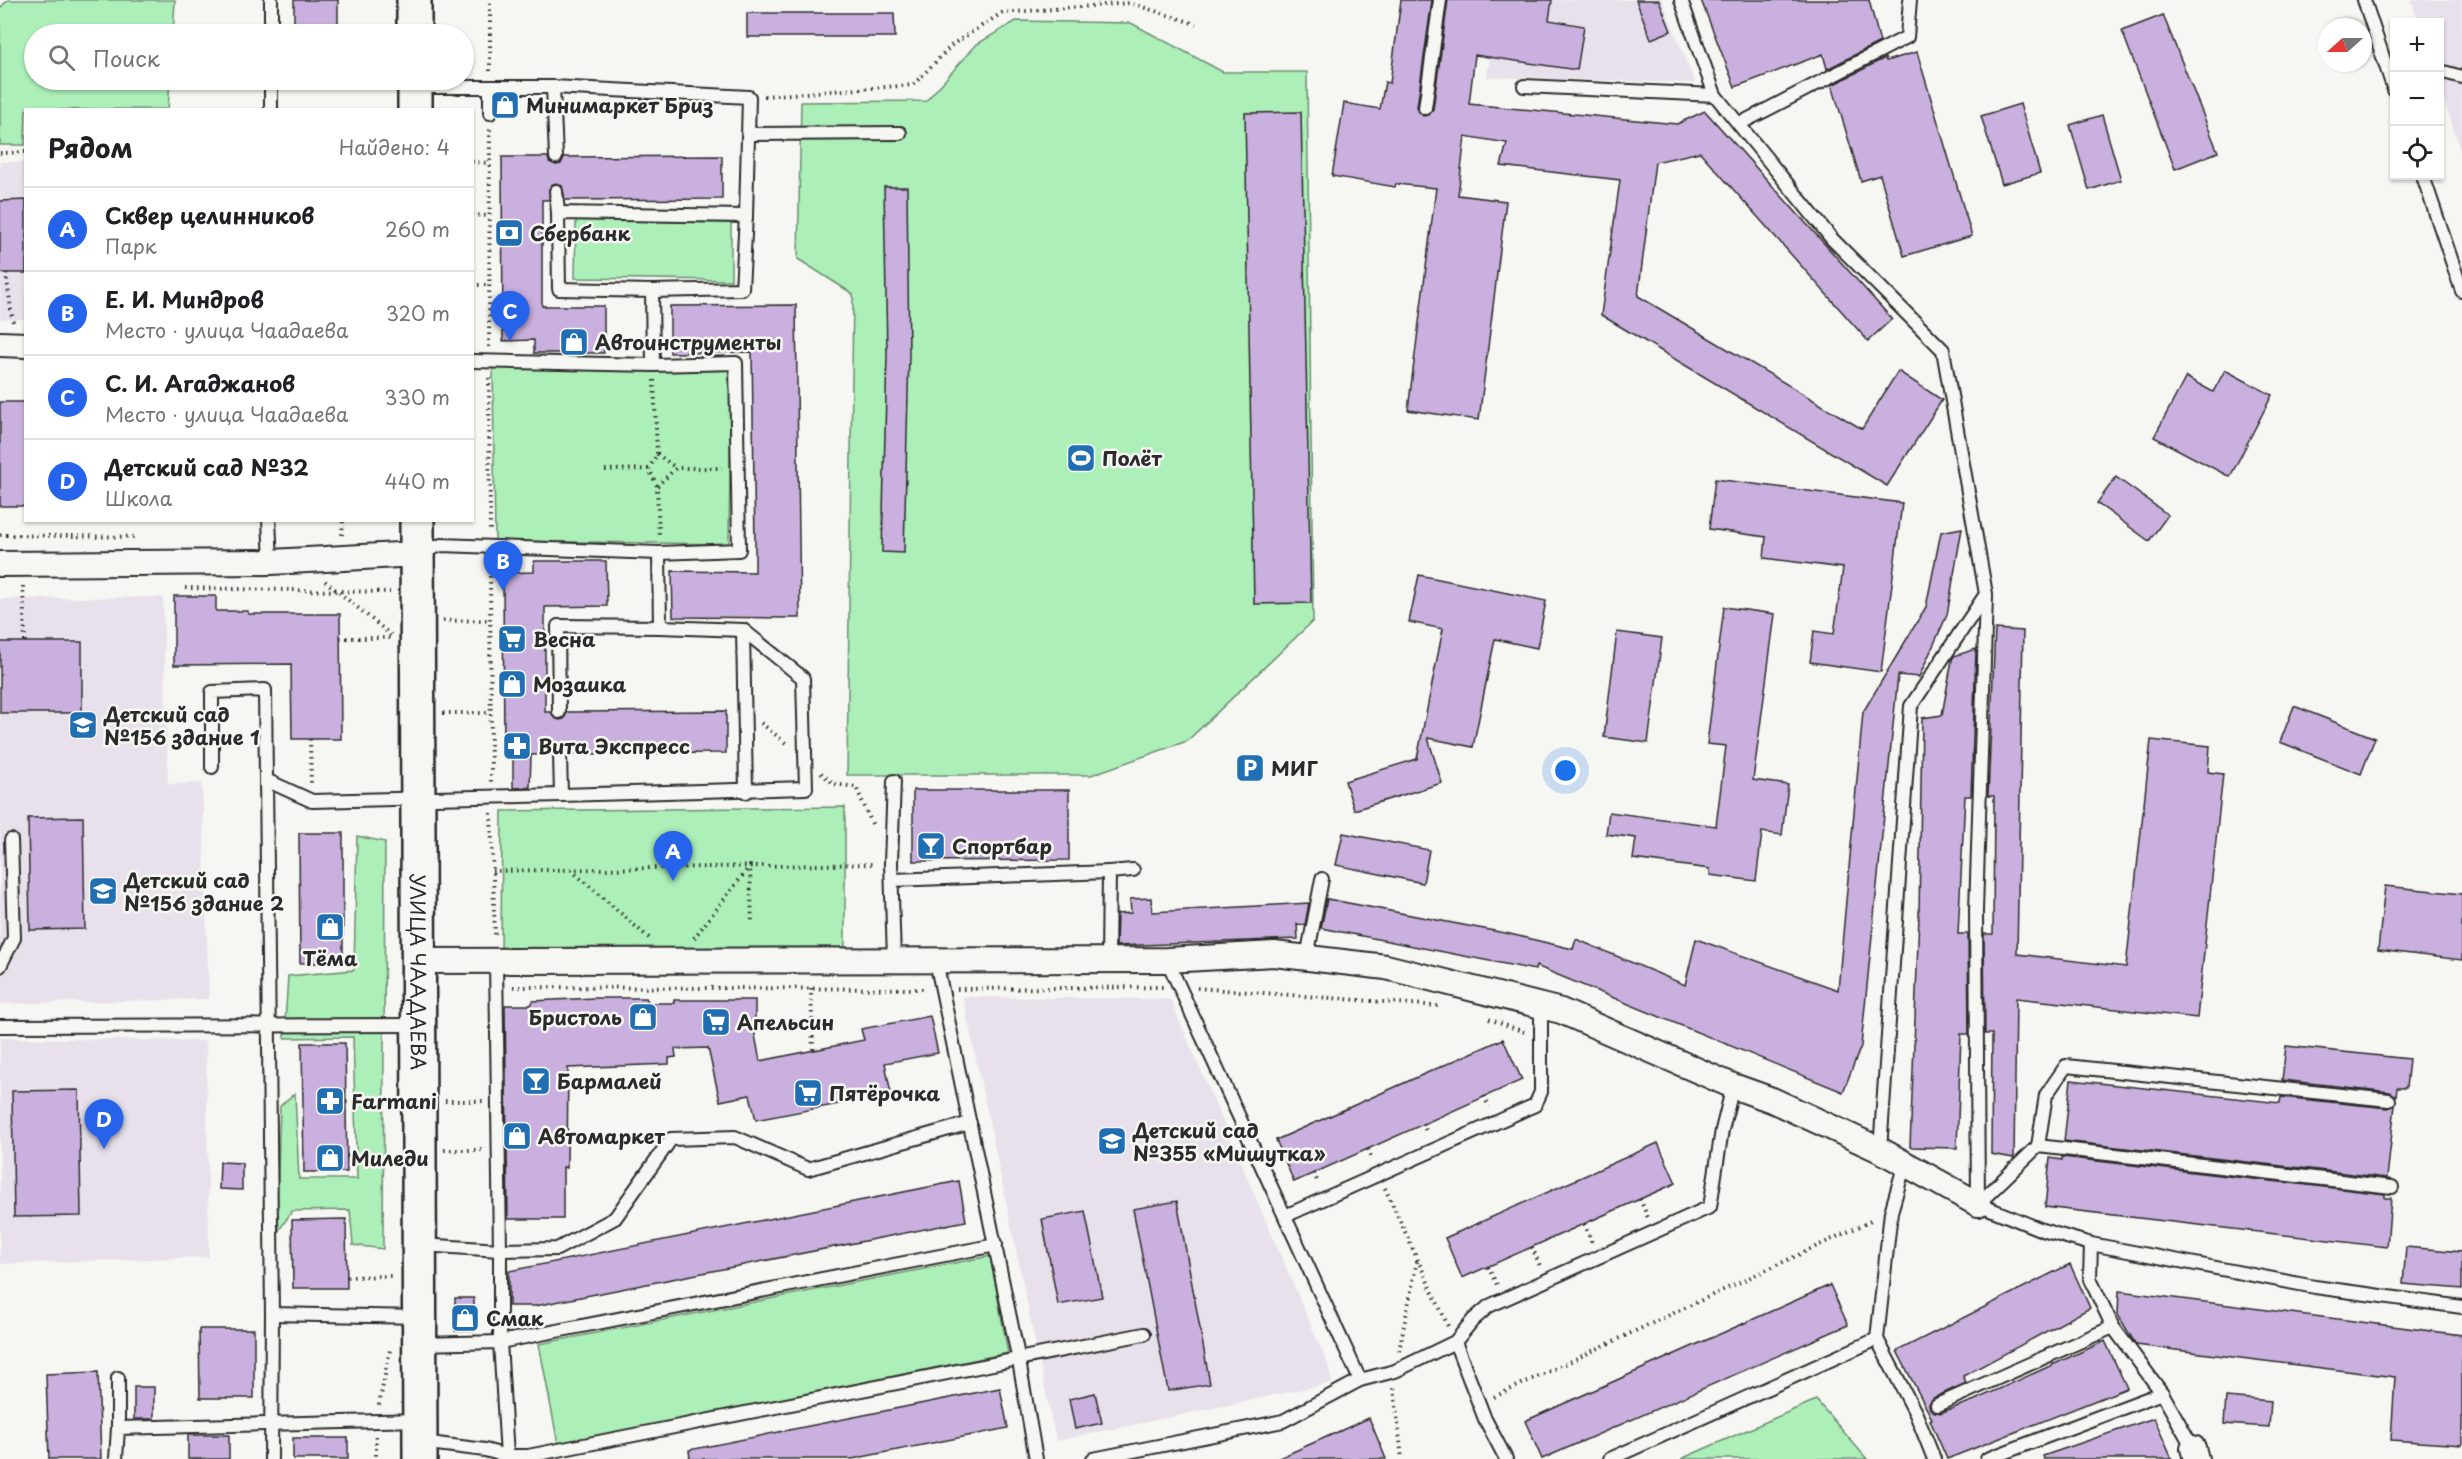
<!DOCTYPE html>
<html lang="ru">
<meta charset="utf-8">
<style>
body{margin:0;font-family:"Playpen Sans",sans-serif;background:#f2f2f2;color:#202124}
.controls{position:absolute;right:18px;top:18px;display:grid;overflow:hidden;border-radius:0px;box-shadow:0 2px 4px #0004}
.controls button{width:54px;height:54px;display:grid;place-items:center;padding:0;border:0;border-bottom:2px solid #e0e0e0;background:#fff;color:#202124;font:30px sans-serif}
.compass{position:absolute;left:2318px;top:18px;width:54px;height:54px;border-radius:50%;background:#fff;box-shadow:0 2px 4px #0004;rotate:249deg}
.you{position:absolute;left:1566px;top:771px;width:21px;height:21px;margin:-15px;border:4px solid #fff;border-radius:50%;background:#1a73e8;box-shadow:0 0 0 9px #1a73e833}
.badge{display:grid;place-items:center;width:39px;height:39px;border-radius:50%;background:#2563eb;color:#fff;font-size:20px;font-weight:700}
.pin{position:absolute;translate:-50% -50px;filter:drop-shadow(0 2px 3px #0008)}
.pin::after{content:'';position:absolute;top:32px;width:21px;height:18px;background:inherit;clip-path:polygon(0 0,100% 0,50% 100%)}
.list{margin:0;padding:0;list-style:none}
h2{display:flex;justify-content:space-between;align-items:center;height:78px;margin:0;padding:0 24px;font-size:26px}
h2 small{font-size:20px;font-weight:400;color:#757577}
.list li{display:grid;grid-template-columns:39px 1fr auto;gap:18px;align-items:center;box-sizing:border-box;height:84px;padding:0 24px;border-top:2px solid #e0e0e0}
.list b{display:block;font-size:22px;white-space:nowrap}
.list p{margin:0;font-size:20px;white-space:nowrap;color:#757577}
.list em{font-size:20px;font-style:normal;color:#757577}
.icon{flex:none;width:33px;height:33px;fill:none;stroke:currentColor;stroke-width:2;stroke-linecap:round;stroke-linejoin:round}
.map{position:relative;flex:none;width:2462px;height:1459px;overflow:hidden}
.search{position:absolute;background:#fff;box-shadow:0 2px 4px #0004;left:24px;top:24px;width:450px;height:66px;display:flex;align-items:center;gap:15px;box-sizing:border-box;padding:0 21px;border-radius:33px;color:#757577;font-size:22px}
.panel{position:absolute;background:#fff;box-shadow:0 2px 4px #0004;left:24px;top:108px;width:450px;height:414px;border-radius:0px}
.map>svg:first-child{display:block}
</style>
<div class="map">
<svg width="2462" height="1459" viewBox="0 0 2462 1459">
<rect width="100%" height="100%" fill="#f6f6f2"/>
<filter id="ink" filterUnits="userSpaceOnUse"><feTurbulence type="fractalNoise" baseFrequency=".0167" numOctaves="2"/><feDisplacementMap in="SourceGraphic" scale="12" xChannelSelector="R" yChannelSelector="G"/><feConvolveMatrix kernelMatrix="1 2 1 2 8 2 1 2 1" color-interpolation-filters="sRGB"/></filter>
<g filter="url(#ink)">
<!-- built -->
<g fill="#e8e1ec">
<path d="M1498 0H1662L1695 83 1487 77Z"/>
<path d="M2411 0H2462V156L2440 87V22H2419Z"/>
<rect x="0" y="162" width="25" height="157"/>
<path d="M163 597 168 784 202 783 209 999 0 1004V599Z"/>
<path d="M963 997 1170 999 1328 1365 1332 1383 1056 1441Z"/>
<path d="M0 1038 206 1041 209 1257 0 1264Z"/>
</g>
<!-- green -->
<g fill="#acefb8" stroke="#6c8d72" stroke-width="1.5">
<path d="M8 0H175L173 34H34V80H170L168 109 26 110 25 145H0V8Z"/>
<path d="M1016 21 1131 23 1223 72H1307L1313 621 1187 741 1091 775H847L853 294 798 259 801 102 926 101 977 44Z"/>
<path d="M576 220 731 223V280L575 278Z"/>
<path d="M493 368 731 369 729 544 495 541Z"/>
<path d="M845 807V951L501 955 502 811Z"/>
<path d="M357 836 385 842 383 1249 353 1245 350 1210 292 1211 276 1235 280 1106 295 1093 299 1179H357L353 1037 284 1038 288 976 354 970Z"/>
<path d="M990 1256 1008 1353 558 1444 539 1344Z"/>
<path d="M1816 1400 1867 1459H1681Z"/>
</g>
<!-- building -->
<g fill="#c9b0de" stroke="#2b2b2b" stroke-width="1.5">
<rect x="294" y="0" width="44" height="34"/>
<path d="M1401 0H1432L1417 107 1423 116 1429 115 1433 109 1448 0H1552L1549 20 1584 26 1577 70 1475 55 1469 104 1677 124 1705 111 1892 319 1868 341 1700 152 1655 162 1638 296 1862 429 1898 371 1942 400 1887 486 1601 315 1620 180 1501 166 1507 143 1465 136 1458 195 1506 201 1479 420 1408 410 1436 188 1396 184 1395 187 1332 176 1344 103 1380 109 1385 82 1390 83Z"/>
<path d="M1636 0H1659L1671 31 1651 39Z"/>
<path d="M1701 0H1869L1880 42 1827 69 1823 54 1735 87Z"/>
<path d="M747 13H894L895 37H747Z"/>
<path d="M2163 15 2218 152 2175 169 2122 31Z"/>
<path d="M1917 52 1972 236 1904 256 1880 175 1861 181 1832 85 1885 58 1886 61Z"/>
<path d="M2020 104 2040 173 2002 184 1981 116Z"/>
<path d="M1301 112 1311 603 1254 604 1245 113Z"/>
<path d="M2102 115 2121 180 2089 190 2070 125Z"/>
<path d="M722 156V199L565 200 562 186 556 183 551 185 549 200H542V306H604V353H534V340L503 341 502 157H548L549 162 556 165 561 164 564 157Z"/>
<path d="M884 187H907L909 354 904 553 882 552 887 354Z"/>
<path d="M26 200V273H0V201Z"/>
<path d="M796 305 800 618 673 617 672 571 755 572V544L752 352 670 353V306Z"/>
<path d="M2225 370 2272 395 2230 477 2154 437 2186 377 2213 392Z"/>
<rect x="0" y="402" width="26" height="104"/>
<path d="M2116 477 2168 515 2149 541 2097 503Z"/>
<path d="M1715 479 1902 503 1881 672 1810 662 1814 631 1834 634 1843 568 1764 558 1766 537 1709 529Z"/>
<path d="M1962 528 1947 615 1919 677 1898 675 1861 1046 1843 1092 1536 966 1535 970 1321 928 1327 899 1510 934 1573 949 1576 939 1685 985 1696 939 1838 990 1863 712 1926 607 1941 532Z"/>
<path d="M534 561H606L607 606 545 607V712H551L559 720 564 719 567 712 726 711V753L568 754 564 747 559 746 553 750 552 754 531 755 530 787 513 788V755H504L503 573 534 572Z"/>
<path d="M1419 575 1546 601 1537 648 1495 639 1473 747 1428 738 1442 783 1354 810 1345 781 1417 759 1443 629 1409 622Z"/>
<path d="M174 596H216V611H248V614H340L341 739H292L291 664 174 665Z"/>
<path d="M1724 607 1775 614 1753 780 1788 785 1782 835 1762 832 1756 881 1710 875V869L1633 859 1636 838 1606 834 1609 812 1716 826 1726 746 1707 744Z"/>
<path d="M1995 629 2023 631 2017 954 2126 967 2151 740 2210 746 2208 772 2223 774 2197 1018 2016 998 2014 1158 1991 1154 1992 1034H1985L1984 934H1993L1994 796H1988Z"/>
<path d="M1617 632 1662 638 1648 743 1604 737Z"/>
<rect x="0" y="642" width="82" height="71"/>
<path d="M1976 649 1971 796H1965L1958 934H1968L1969 1034H1961L1957 1148 1910 1147 1919 916 1922 718 1942 715 1952 660 1954 656Z"/>
<path d="M2294 706 2375 738 2361 774 2280 742Z"/>
<path d="M913 790H1069V860L913 861Z"/>
<path d="M83 817 85 929 30 930 28 818Z"/>
<path d="M299 833H343V963H300Z"/>
<path d="M1343 833 1429 850 1423 883 1336 865Z"/>
<path d="M2385 886 2462 894V960L2378 950Z"/>
<path d="M1151 898 1152 912 1309 903 1305 925 1297 924 1298 939 1116 946 1117 914 1131 913 1130 899Z"/>
<path d="M595 998H646L649 1003H674V1000H755V1035L760 1061 864 1040 861 1029 930 1016 938 1053 885 1063 891 1094 756 1120 750 1095 720 1101 708 1048 675 1049 676 1057 669 1058V1064L568 1068 567 1168 563 1167V1219H508L505 1005H531L533 1001Z"/>
<path d="M1503 1039 1522 1080 1294 1182 1276 1140Z"/>
<path d="M302 1043H345L347 1172H304Z"/>
<path d="M2286 1046 2409 1059 2406 1088H2397L2396 1096 2390 1092 2282 1080Z"/>
<path d="M2071 1080 2280 1103 2281 1097 2388 1108 2395 1105 2387 1178 2064 1141Z"/>
<path d="M79 1090 81 1216 14 1217 12 1091Z"/>
<path d="M1658 1143 1676 1183 1462 1278 1445 1238Z"/>
<path d="M2062 1157 2385 1194V1198H2391L2387 1247 2045 1207 2050 1158 2062 1160Z"/>
<path d="M220 1162 242 1163V1190L219 1189Z"/>
<path d="M959 1181 966 1221 535 1306H509V1271Z"/>
<path d="M1177 1201 1210 1384 1168 1391 1133 1209Z"/>
<path d="M1085 1211 1102 1297 1058 1305 1042 1219Z"/>
<path d="M346 1219 347 1288H293L292 1220Z"/>
<path d="M2406 1247 2462 1252V1289L2403 1284Z"/>
<path d="M2070 1264 2090 1308 1963 1376 1966 1383 1933 1398 1929 1404 1930 1409 1940 1413 1975 1400 2105 1341 2127 1388 1947 1459 1930 1420 1932 1419 1897 1351Z"/>
<path d="M1830 1285 1848 1325 1542 1459 1525 1421Z"/>
<path d="M2119 1291 2462 1335V1445L2391 1440 2395 1377 2136 1345 2118 1315Z"/>
<rect x="455" y="1298" width="19" height="33"/>
<path d="M199 1329H254V1398H200Z"/>
<path d="M98 1372 101 1459H49L46 1374Z"/>
<rect x="134" y="1387" width="20" height="32"/>
<path d="M1000 1388 1008 1428 852 1459H690L689 1450Z"/>
<path d="M1095 1393 1102 1423 1075 1429 1069 1399Z"/>
<path d="M2226 1397 2271 1401 2269 1427 2224 1424Z"/>
<path d="M1369 1418 1386 1459H1277Z"/>
<path d="M2154 1418 2172 1459H2044L2043 1456Z"/>
<rect x="188" y="1435" width="41" height="24"/>
<rect x="293" y="1438" width="55" height="21"/>
</g>
<g fill="none" stroke-linecap="round" stroke-linejoin="round">
<!-- lane casing -->
<g stroke="#2b2b2b" stroke-width="16">
<g id="lane">
<path d="M271 0V34"/>
<path d="M1681 0 1715 95 1832 239 1943 350 1986 594 1911 706 1880 1150"/>
<path d="M2364 0 2394 90"/>
<path d="M2440 71 2462 77"/>
<path d="M271 80V110"/>
<path d="M1524 86 1715 95"/>
<path d="M416 87H553L749 97 746 216 558 213 559 289 652 291 653 365"/>
<path d="M490 87V113"/>
<path d="M553 87 556 157"/>
<path d="M1425 108 1440 0"/>
<path d="M1739 124 1907 37 1910 0"/>
<path d="M748 134 900 133"/>
<path d="M2423 176 2462 291"/>
<path d="M556 191 558 213"/>
<path d="M652 291 742 289 746 216"/>
<path d="M269 520 271 562"/>
<path d="M418 554 441 545 659 553 739 550 736 363 653 365 472 361"/>
<path d="M743 630 746 792"/>
<path d="M559 712 558 626 660 627 659 553"/>
<path d="M212 767V692L265 690 272 1314 271 1459"/>
<path d="M266 780 312 801 561 795 560 754"/>
<path d="M561 795 806 788 803 678 743 630 660 627"/>
<path d="M892 880 1109 872"/>
<path d="M1307 957 1322 879"/>
<path d="M894 960 891 863 894 781"/>
<path d="M1167 960 1360 1380"/>
<path d="M936 961 1019 1361 1036 1459"/>
<path d="M1108 961 1109 872 1133 870"/>
<path d="M0 966 14 938 11 840"/>
<path d="M0 1026 417 1025"/>
<path d="M970 1123 808 1169 735 1137 671 1139 615 1218 557 1249 500 1250V1342L996 1245"/>
<path d="M2038 1146 2046 1095 2066 1066 2389 1100"/>
<path d="M1978 1204 1976 911 1986 596"/>
<path d="M1978 1204 2042 1230 2091 1244 2315 1287 2462 1307"/>
<path d="M1978 1204 2038 1146 2392 1187"/>
<path d="M1285 1216 1535 1105 1541 1092V1006"/>
<path d="M421 1245 500 1250 496 961"/>
<path d="M272 1314 419 1317"/>
<path d="M2113 1327 2162 1393 2193 1448"/>
<path d="M1877 1339 1916 1414 1934 1459"/>
<path d="M1455 1342 1485 1419 1506 1459"/>
<path d="M421 1344 500 1342 507 1456H528L1144 1334"/>
<path d="M118 1378V1428"/>
<path d="M1937 1405 2113 1327 2090 1279 2091 1244"/>
<path d="M421 1442 485 1450 507 1456V1459"/>
<path d="M116 1459 118 1428 418 1420"/>
<path d="M1093 1459 1283 1421 1360 1380 1395 1371 1455 1342 1473 1320 1489 1306 1710 1207 1722 1130 1733 1086"/>
<path d="M1610 1459 1877 1339 1891 1212 1905 1163"/>
<path d="M1987 1459 2162 1393"/>
</g>
</g>
<!-- street casing -->
<g stroke="#2b2b2b" stroke-width="28">
<g id="street">
<path d="M0 344 26 345"/>
<path d="M0 564 271 562 417 554"/>
<path d="M418 961 1167 960 1274 954 1386 967 1561 1011 1733 1086 1772 1100 1880 1150 1978 1204"/>
<path d="M2193 1448 2196 1459"/>
</g>
</g>
<!-- secondary casing -->
<g stroke="#2b2b2b" stroke-width="38">
<g id="secondary">
<path d="M414 0V34"/>
<path d="M415 80V110"/>
<path id="s1" d="M417 520 420 1459"/>
</g>
</g>
<!-- path -->
<g stroke="#2b2b2b" stroke-width="4" stroke-dasharray="1.5 4.5" stroke-linecap="butt">
<path d="M490 71V0"/>
<path d="M764 96 913 85 953 44 1002 13 1130 3 1196 24"/>
<path d="M0 153 26 152"/>
<path d="M472 162 489 163"/>
<path d="M472 215 489 216"/>
<path d="M6 273 13 323"/>
<path d="M472 285H489"/>
<path d="M489 347 490 129"/>
<path d="M489 378 490 530"/>
<path d="M654 380 657 454 649 469 657 486 659 537"/>
<path d="M657 454 676 468"/>
<path d="M605 470 649 469"/>
<path d="M657 486 676 468H722"/>
<path d="M0 535 137 537"/>
<path d="M342 535 343 520"/>
<path d="M490 564 491 782"/>
<path d="M325 581 391 635"/>
<path d="M23 586 25 642"/>
<path d="M185 588 390 592"/>
<path d="M443 621 490 620"/>
<path d="M340 638H390"/>
<path d="M443 713H490"/>
<path d="M761 723 788 745"/>
<path d="M310 739 311 783"/>
<path d="M821 773 834 784 856 787 874 828"/>
<path d="M491 813 495 938"/>
<path d="M571 870 649 938"/>
<path d="M492 871 875 864"/>
<path d="M694 938 750 866 752 923"/>
<path d="M513 987 926 989"/>
<path d="M811 988 813 1050"/>
<path d="M1197 988 1438 1006"/>
<path d="M957 989 1163 987"/>
<path d="M1489 1019 1524 1032"/>
<path d="M1484 1096 1489 1107"/>
<path d="M445 1101H483"/>
<path d="M346 1102 393 1101"/>
<path d="M1423 1123 1427 1134"/>
<path d="M1368 1149 1372 1159"/>
<path d="M444 1150H482"/>
<path d="M347 1156 392 1158"/>
<path d="M1314 1173 1318 1183"/>
<path d="M1385 1188 1448 1326"/>
<path d="M1640 1199 1648 1218"/>
<path d="M1584 1224 1592 1243"/>
<path d="M1532 1247 1540 1266"/>
<path d="M1488 1267 1497 1285"/>
<path d="M347 1277 394 1276"/>
<path d="M1399 1351 1417 1261"/>
<path d="M1394 1388 1402 1459"/>
<path d="M1494 1397 1873 1220"/>
<path d="M379 1405 390 1350"/>
<path d="M376 1436V1459"/>
</g>
<!-- lane -->
<use href="#lane" stroke="#f6f6f2" stroke-width="12"/>
<!-- street -->
<use href="#street" stroke="#f6f6f2" stroke-width="24"/>
<!-- secondary -->
<use href="#secondary" stroke="#f6f6f2" stroke-width="33"/>
</g>
</g>
<!-- icons -->
<defs>
<g id="shop-square" transform="scale(1.5)"><rect x="-9" y="-9" width="18" height="18" rx="4" fill="#1f6fb2" stroke="#f6f6f2"/><path d="M-5-2.5h2.3a2.7 3.5 0 0 1 5.4 0H5L5.5 6h-11ZM-1.5-2.5h3a1.5 2.3 0 0 0-3 0Z" fill="#fff"/></g>
<g id="bank-square" transform="scale(1.5)"><rect x="-9" y="-9" width="18" height="18" rx="4" fill="#1f6fb2" stroke="#f6f6f2"/><path d="M-6-4H6V4H-6ZM0-2.3a2.3 2.3 0 1 0 0 4.6a2.3 2.3 0 1 0 0-4.6Z" fill="#fff"/></g>
<g id="stadium-square" transform="scale(1.5)"><rect x="-9" y="-9" width="18" height="18" rx="4" fill="#1f6fb2" stroke="#f6f6f2"/><path d="M0-5a6.5 5 0 1 0 0 10a6.5 5 0 1 0 0-10ZM-3.5-1.8h7v3.6h-7Z" fill="#fff"/></g>
<g id="supermarket-square" transform="scale(1.5)"><rect x="-9" y="-9" width="18" height="18" rx="4" fill="#1f6fb2" stroke="#f6f6f2"/><path d="M-6-5.5h2.5l.6 2H6L4.5 2H-2.5L-4.4-4H-6ZM-1.5 3.2a1.3 1.3 0 1 0 .1 0ZM3 3.2a1.3 1.3 0 1 0 .1 0Z" fill="#fff"/></g>
<g id="school-square" transform="scale(1.5)"><rect x="-9" y="-9" width="18" height="18" rx="4" fill="#1f6fb2" stroke="#f6f6f2"/><path d="M0-5L7-2L0 1L-7-2ZM-4 1L0 2.5L4 1V4Q0 6-4 4Z" fill="#fff"/></g>
<g id="pharmacy-square" transform="scale(1.5)"><rect x="-9" y="-9" width="18" height="18" rx="4" fill="#1f6fb2" stroke="#f6f6f2"/><path d="M-2-6h4v4h4v4h-4v4h-4v-4h-4v-4h4Z" fill="#fff"/></g>
<g id="parking-square" transform="scale(1.5)"><rect x="-9" y="-9" width="18" height="18" rx="4" fill="#1f6fb2" stroke="#f6f6f2"/><path d="M-3.5-5.5H1a3.5 3.5 0 0 1 0 7H-1V5.5H-3.5ZM-1-3.4V-.6H.8a1.4 1.4 0 0 0 0-2.8Z" fill="#fff"/></g>
<g id="bar-square" transform="scale(1.5)"><rect x="-9" y="-9" width="18" height="18" rx="4" fill="#1f6fb2" stroke="#f6f6f2"/><path d="M-6-5H6L.8 .8V4.5H3.5V6h-7V4.5H-.8V.8Z" fill="#fff"/></g>
</defs>
<g fill-rule="evenodd">
<use href="#shop-square" x="505" y="105"/>
<use href="#bank-square" x="509" y="233"/>
<use href="#shop-square" x="574" y="342"/>
<use href="#stadium-square" x="1081" y="458"/>
<use href="#supermarket-square" x="512" y="639"/>
<use href="#shop-square" x="512" y="684"/>
<use href="#school-square" x="83" y="725"/>
<use href="#pharmacy-square" x="517" y="746"/>
<use href="#parking-square" x="1250" y="768"/>
<use href="#bar-square" x="931" y="846"/>
<use href="#school-square" x="103" y="891"/>
<use href="#shop-square" x="330" y="927"/>
<use href="#shop-square" x="643" y="1017"/>
<use href="#supermarket-square" x="716" y="1022"/>
<use href="#bar-square" x="536" y="1081"/>
<use href="#supermarket-square" x="808" y="1093"/>
<use href="#pharmacy-square" x="330" y="1101"/>
<use href="#shop-square" x="517" y="1136"/>
<use href="#school-square" x="1112" y="1141"/>
<use href="#shop-square" x="330" y="1158"/>
<use href="#shop-square" x="465" y="1318"/>
</g>
<g text-anchor="middle" dominant-baseline="central" stroke-width="5" stroke-linejoin="round" paint-order="stroke">
<!-- poi labels -->
<g font-size="20" font-weight="bold" fill="#2b2b2b" stroke="#f6f6f2" text-anchor="start">
<text x="526" y="105">Минимаркет Бриз</text>
<text x="530" y="233">Сбербанк</text>
<text x="595" y="342">Автоинструменты</text>
<text x="1102" y="458">Полёт</text>
<text x="533" y="639">Весна</text>
<text x="533" y="684">Мозаика</text>
<text x="104" y="714">Детский сад<tspan x="104" dy="23">№156 здание 1</tspan></text>
<text x="538" y="746">Вита Экспресс</text>
<text x="1271" y="768">МИГ</text>
<text x="952" y="846">Спортбар</text>
<text x="124" y="880">Детский сад<tspan x="124" dy="23">№156 здание 2</tspan></text>
<text x="330" y="958" text-anchor="middle">Тёма</text>
<text x="622" y="1017" text-anchor="end">Бристоль</text>
<text x="737" y="1022">Апельсин</text>
<text x="557" y="1081">Бармалей</text>
<text x="829" y="1093">Пятёрочка</text>
<text x="351" y="1101">Farmani</text>
<text x="1133" y="1130">Детский сад<tspan x="1133" dy="23">№355 «Мишутка»</tspan></text>
<text x="538" y="1136">Автомаркет</text>
<text x="351" y="1158">Миледи</text>
<text x="486" y="1318">Смак</text>
</g>
<!-- street labels -->
<g font-size="20" fill="#2b2b2b" stroke="#f6f6f2">
<text stroke="none"><textPath href="#s1" startOffset="452">УЛИЦА ЧААДАЕВА</textPath></text>
</g>
</g>
</svg>
<div class="controls">
<button>+</button>
<button>−</button>
<button><svg class="icon" aria-label="locate" viewBox="0 0 24 24"><circle cx="12" cy="12" r="6"/><path d="M12 2v4M12 18v4M2 12h4M18 12h4"/></svg></button>
</div>
<svg class="compass" viewBox="-18 -18 36 36"><path d="M0-13l5 13h-10z" fill="#e53935"/><path d="M0 13l5-13h-10z" fill="#757577"/></svg>
<div class="you"></div>
<div class="pin badge" style="left:673px;top:881px">A</div>
<div class="pin badge" style="left:503px;top:591px">B</div>
<div class="pin badge" style="left:510px;top:341px">C</div>
<div class="pin badge" style="left:104px;top:1149px">D</div>
<div class="search"><svg class="icon" aria-label="search" viewBox="0 0 24 24"><circle cx="10" cy="10" r="6"/><path d="M15 15l6 6"/></svg>Поиск</div>
<section class="panel">
<h2>Рядом<small>Найдено: 4</small></h2>
<ul class="list">
<li><span class="badge">A</span><div><b>Сквер целинников</b><p>Парк</p></div><em>260 m</em></li>
<li><span class="badge">B</span><div><b>Е. И. Миндров</b><p>Место · улица Чаадаева</p></div><em>320 m</em></li>
<li><span class="badge">C</span><div><b>С. И. Агаджанов</b><p>Место · улица Чаадаева</p></div><em>330 m</em></li>
<li><span class="badge">D</span><div><b>Детский сад №32</b><p>Школа</p></div><em>440 m</em></li>
</ul>
</section>
</div>
